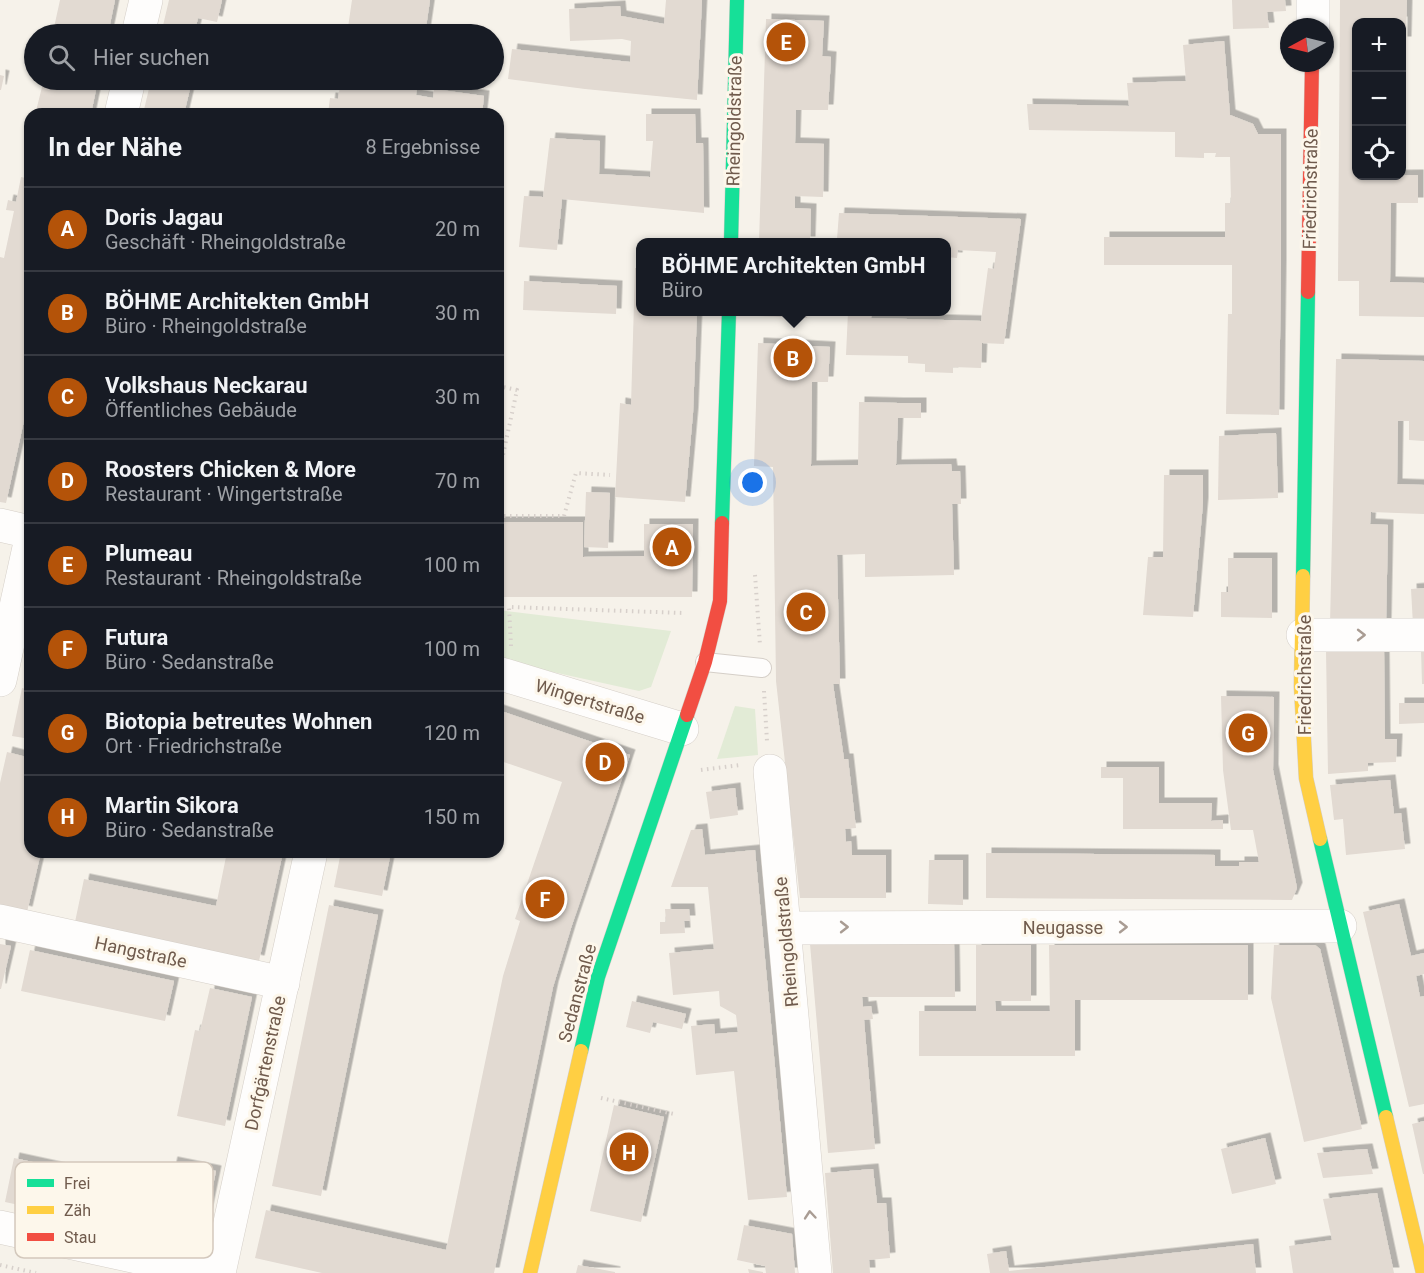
<!DOCTYPE html>
<html lang="de">
<meta charset="utf-8">
<style>
body{margin:0;font-family:Roboto,sans-serif;background:#20242c;color:#f1f3f6}
.controls{position:absolute;right:18px;top:18px;display:grid;overflow:hidden;border-radius:12px;box-shadow:0 2px 4px #0004}
.controls button{width:54px;height:54px;display:grid;place-items:center;padding:0;border:0;border-bottom:2px solid #363941;background:#171b24;color:#f1f3f6;font:30px sans-serif}
.compass{position:absolute;left:1280px;top:18px;width:54px;height:54px;border-radius:50%;background:#171b24;box-shadow:0 2px 4px #0004;rotate:263deg}
.you{position:absolute;left:753px;top:483px;width:21px;height:21px;margin:-15px;border:4px solid #fff;border-radius:50%;background:#1a73e8;box-shadow:0 0 0 9px #1a73e833}
.badge{display:grid;place-items:center;width:39px;height:39px;border-radius:50%;background:#b45309;color:#fff;font-size:20px;font-weight:700}
.pin{position:absolute;translate:-50% -50%;border:3px solid #fff;box-shadow:0 2px 6px #0006}
.popup{position:absolute;left:636px;top:238px;width:315px;height:78px;box-sizing:border-box;display:grid;place-content:center;border-radius:12px;background:#171b24;filter:drop-shadow(0 2px 4px #0005);font-size:20px;white-space:nowrap;color:#9ea1a6}
.popup b{font-size:22px;color:#f1f3f6}
.popup::after{content:'';position:absolute;left:50%;top:100%;margin-left:-12px;border:12px solid transparent;border-top-color:#171b24}
.list{margin:0;padding:0;list-style:none}
h2{display:flex;justify-content:space-between;align-items:center;height:78px;margin:0;padding:0 24px;font-size:26px}
h2 small{font-size:20px;font-weight:400;color:#9ea1a6}
.list li{display:grid;grid-template-columns:39px 1fr auto;gap:18px;align-items:center;box-sizing:border-box;height:84px;padding:0 24px;border-top:2px solid #363941}
.list b{display:block;font-size:22px;white-space:nowrap}
.list p{margin:0;font-size:20px;white-space:nowrap;color:#9ea1a6}
.list em{font-size:20px;font-style:normal;color:#9ea1a6}
.icon{flex:none;width:33px;height:33px;fill:none;stroke:currentColor;stroke-width:2;stroke-linecap:round;stroke-linejoin:round}
.map{position:relative;flex:none;width:1424px;height:1273px;overflow:hidden}
.search{position:absolute;background:#171b24;box-shadow:0 2px 4px #0004;left:24px;top:24px;width:480px;height:66px;display:flex;align-items:center;gap:15px;box-sizing:border-box;padding:0 21px;border-radius:33px;color:#9ea1a6;font-size:22px}
.panel{position:absolute;background:#171b24;box-shadow:0 2px 4px #0004;left:24px;top:108px;width:480px;height:750px;border-radius:18px}
.map>svg:first-child{display:block}
</style>
<div class="map">
<svg width="1424" height="1273" viewBox="0 0 1424 1273">
<defs>
<filter id="shadow"><feDropShadow dx="5.5" dy="-5.5" stdDeviation="0" flood-color="#0004"/></filter>
</defs>
<rect width="100%" height="100%" fill="#f6f2ea"/>
<!-- green -->
<g fill="#e2ebd6">
<path d="M498 610 671 631 651 687 639 691 521 665 498 657Z"/>
<path d="M735 706 755 709 758 755 717 759Z"/>
</g>
<!-- building -->
<g fill="#e2dad2" filter="url(#shadow)">
<path d="M60 0H115L108 34H59L53 32Z"/>
<path d="M169 0H222L217 22 198 18 194 34H161Z"/>
<path d="M352 0H430L425 34H347Z"/>
<path d="M666 0H702L697 100 585 89 508 79 512 49 630 62 631 41 622 39 570 41 569 9 620 6 621 16 664 24Z"/>
<path d="M1232 0H1285L1286 11 1267 12 1269 28 1233 29Z"/>
<path d="M1340 0H1407L1406 42H1402V22H1356V176L1418 175V203H1391L1390 282 1424 283V317L1359 316V281H1338Z"/>
<path d="M766 19 824 21 822 56 831 57 828 110H796L795 143 824 144 823 197 795 196V208L811 209 810 242H759Z"/>
<path d="M1224 41 1230 115 1253 124 1258 134H1281V265L1279 415 1226 414 1228 314H1232V265H1104V237H1225V203H1231L1230 157H1215L1216 153H1204V158L1175 157V132L1029 130 1027 104 1129 106 1127 83 1186 81 1183 45Z"/>
<path d="M0 75 4 76 1 90H0Z"/>
<path d="M49 80H98L91 114H43V112L36 111 43 83 48 84Z"/>
<path d="M151 80H192L184 114H143Z"/>
<path d="M341 80H418L416 95 433 98 434 89 484 96 482 114H328L330 98 338 99Z"/>
<path d="M646 114H695L696 143H703L704 213 562 199 557 250 519 247 524 196 543 197 550 138 600 141 599 174 650 177 653 141H646Z"/>
<path d="M21 177 30 179V393L6 503 0 502V257L4 258 14 211 6 210 8 200 16 202Z"/>
<path d="M839 213 1021 219 1004 344 982 343 981 368 953 367V373L925 372V364L908 363V356L846 355 848 312H872L871 318 981 321 988 268 994 269 996 252 958 250 957 258 946 257V242H871V240L837 239Z"/>
<path d="M635 268H640V312H697L693 413 685 502 615 497 620 403 631 405Z"/>
<path d="M524 281 617 286 616 314 523 310Z"/>
<path d="M756 312H808L807 318 756 316Z"/>
<path d="M758 343 830 347 828 382H812L811 466 858 465 859 402 898 403H921V418H898L896 465 951 464 952 471H960L961 504H952L954 575 865 577V554L837 555 840 684H833L844 759H848L856 828 845 829 846 842 851 841 852 855H886V898H800L776 681 773 467 754 466Z"/>
<path d="M1336 359 1424 361V441L1409 440V421H1398L1397 484 1424 485V514L1371 512 1370 524 1388 525 1386 625H1330Z"/>
<path d="M1276 433 1278 498 1218 500 1219 436Z"/>
<path d="M1164 475H1203V503L1193 617 1143 615 1148 557H1163Z"/>
<path d="M586 492 610 493 608 548 584 547Z"/>
<path d="M498 522H583V557L644 556V524H693L692 597H498Z"/>
<path d="M1228 558H1272V618L1221 617V592H1228Z"/>
<path d="M1424 588V625H1413L1411 589Z"/>
<path d="M1326 650H1384L1385 739H1397L1396 762 1368 763V771L1328 774Z"/>
<path d="M1421 650H1424V684H1422Z"/>
<path d="M29 655H30V678L25 677Z"/>
<path d="M22 688 30 690V739L12 736Z"/>
<path d="M1221 696 1274 697 1273 770 1297 888 1292 900 986 898V853L1215 855V866H1239V862H1259L1253 830H1231L1223 770Z"/>
<path d="M1399 703H1424V723L1399 724Z"/>
<path d="M498 710 630 755 571 928 553 987 494 1273H322L255 1258 266 1210 446 1250 503 976 520 921 515 919 562 782 498 760Z"/>
<path d="M7 752 30 758V852H41L27 912 0 905V783Z"/>
<path d="M1101 767H1159V803H1212L1211 821 1223 820V829H1123V778H1101Z"/>
<path d="M1390 780 1394 814 1401 813 1405 849 1346 855 1343 819 1334 820 1330 785Z"/>
<path d="M735 788 738 815 710 819 706 792Z"/>
<path d="M702 829 705 855 755 850 787 1197 748 1200 734 1071 696 1075 691 1026 714 1024 715 1034 738 1032 736 1015 720 1006 719 991 673 995 669 953 714 949 708 887H671L691 830Z"/>
<path d="M227 852H283L259 961 75 922 84 879 216 906Z"/>
<path d="M341 852H391L382 896 334 887Z"/>
<path d="M929 860H963V905L928 904Z"/>
<path d="M1399 904 1411 956 1424 953V974L1416 976 1420 997 1424 996V1104L1409 1107 1363 912Z"/>
<path d="M329 905 378 915 321 1196 272 1186Z"/>
<path d="M665 909H689L690 921H684L685 933 660 934V922H666Z"/>
<path d="M954 943 955 997H862L863 1007 871 1006 873 1019 864 1020 875 1149 828 1153 810 944Z"/>
<path d="M0 944 11 946 1 989H0Z"/>
<path d="M976 945H1031V1001H995L996 1011H1050L1049 945H1248V1000H1075V1056H919V1011H976Z"/>
<path d="M1274 945H1315L1320 949 1362 1129 1304 1142 1271 998Z"/>
<path d="M30 950 174 981 165 1021 21 991Z"/>
<path d="M210 988 252 997 225 1126 177 1116 195 1030 200 1031Z"/>
<path d="M632 1001 686 1014 682 1029 653 1022 650 1033 626 1027Z"/>
<path d="M614 1105 664 1117 641 1222 590 1211Z"/>
<path d="M1424 1121V1174H1423L1412 1124Z"/>
<path d="M1265 1138 1276 1184 1232 1194 1221 1149Z"/>
<path d="M1367 1149 1373 1174 1323 1178 1317 1153Z"/>
<path d="M14 1158 166 1191 172 1162 216 1171 201 1244 5 1202Z"/>
<path d="M873 1169 877 1203H886L890 1258 869 1260 870 1273H833L825 1173Z"/>
<path d="M1377 1193 1394 1273H1293L1289 1246 1332 1240 1323 1199Z"/>
<path d="M744 1225 792 1234 795 1273H766L765 1266 737 1260Z"/>
<path d="M1253 1244 1256 1273H990L987 1254 1006 1251 1009 1271Z"/>
<path d="M578 1265 615 1272V1273H576Z"/>
<path d="M748 1269 763 1272V1273H749Z"/>
</g>
<g fill="none" stroke-linecap="round" stroke-linejoin="round">
<!-- lane casing -->
<g stroke="#d5cfc8" stroke-width="20">
<path id="lane" d="M705 662 762 668"/>
</g>
<!-- street casing -->
<g stroke="#d5cfc8" stroke-width="34">
<g id="street">
<path d="M1313 27V0"/>
<path d="M138 34 146 0"/>
<path d="M121 114 129 80"/>
<path d="M0 525 30 532"/>
<path d="M1303 635H1424"/>
<path d="M498 673 682 729"/>
<path d="M0 680 30 543"/>
<path d="M770 771 815 1273"/>
<path d="M0 921 283 983"/>
<path d="M785 928 1340 926"/>
<path d="M0 1227 210 1273"/>
<path d="M219 1273 311 852"/>
</g>
</g>
<!-- fast casing -->
<g stroke="#d4cec7" stroke-width="15">
<g id="fast">
<path d="M731 242 737 0"/>
<path d="M722 523 729 312"/>
<path d="M1303 576 1308 292"/>
<path d="M1320 839 1386 1117"/>
<path d="M581 1051 598 977 687 715"/>
</g>
</g>
<!-- slow casing -->
<g stroke="#d4cec7" stroke-width="15">
<g id="slow">
<path d="M1303 576 1301 686 1306 778 1320 839"/>
<path d="M1386 1117 1423 1273"/>
<path d="M530 1273 581 1051"/>
</g>
</g>
<!-- jam casing -->
<g stroke="#d4cec7" stroke-width="15">
<g id="jam">
<path d="M1308 292 1312 63"/>
<path d="M687 715 705 662 720 601 722 523"/>
</g>
</g>
<!-- path -->
<g stroke="#d7d0cb" stroke-width="4" stroke-dasharray="1.5 4.5" stroke-linecap="butt">
<path d="M498 386 517 390 498 478"/>
<path d="M498 516H564L576 473 610 475"/>
<path d="M755 575 760 645"/>
<path d="M511 646 509 607 684 613"/>
<path d="M764 691 767 741"/>
<path d="M701 770 741 765"/>
<path d="M601 1098 674 1114"/>
<path d="M0 1265 36 1273"/>
</g>
<!-- lane -->
<use href="#lane" stroke="#fefdfc" stroke-width="18"/>
<!-- street -->
<use href="#street" stroke="#fefdfc" stroke-width="33"/>
<!-- fast -->
<use href="#fast" stroke="#16e098" stroke-width="14"/>
<!-- slow -->
<use href="#slow" stroke="#ffcf43" stroke-width="14"/>
<!-- jam -->
<use href="#jam" stroke="#f24e42" stroke-width="14"/>
</g>
<!-- one-way arrows -->
<defs><path id="oneway-chevron" d="M-2-3.5L2.5 0L-2 3.5" fill="none" stroke-width="1.6" stroke-linecap="round" stroke-linejoin="round" transform="scale(1.5)"/></defs>
<g stroke="#a99c93">
<use href="#oneway-chevron" transform="translate(1361 635)"/>
<use href="#oneway-chevron" transform="translate(844 927)"/>
<use href="#oneway-chevron" transform="translate(1123 927)"/>
<use href="#oneway-chevron" transform="translate(810 1215) rotate(-95)"/>
</g>
<g text-anchor="middle" dominant-baseline="central" stroke-width="6" stroke-linejoin="round" paint-order="stroke">
<!-- street labels -->
<g font-size="18" fill="#705b4d" stroke="#fdf7eb">
<text transform="translate(734 121) rotate(-89)">Rheingoldstraße</text>
<text transform="translate(1310 189) rotate(-89)">Friedrichstraße</text>
<text transform="translate(1304 675) rotate(-90)">Friedrichstraße</text>
<text transform="translate(590 701) rotate(17)">Wingertstraße</text>
<text x="1063" y="927">Neugasse</text>
<text transform="translate(786 942) rotate(-95)">Rheingoldstraße</text>
<text transform="translate(141 952) rotate(12)">Hangstraße</text>
<text transform="translate(577 993) rotate(-75)">Sedanstraße</text>
<text transform="translate(265 1063) rotate(-78)">Dorfgärtenstraße</text>
</g>
</g>
<!-- legend -->
<rect x="15" y="1162" width="198" height="96" rx="9" fill="#fdf7eb" stroke="#d3c8bc" stroke-width="1.5"/>
<rect x="27" y="1179" width="27" height="8" fill="#16e098"/>
<rect x="27" y="1206" width="27" height="8" fill="#ffcf43"/>
<rect x="27" y="1233" width="27" height="8" fill="#f24e42"/>
<g font-size="16" fill="#705b4d">
<text x="64" y="1189">Frei</text>
<text x="64" y="1216">Zäh</text>
<text x="64" y="1243">Stau</text>
</g>
</svg>
<div class="controls">
<button>+</button>
<button>−</button>
<button><svg class="icon" aria-label="locate" viewBox="0 0 24 24"><circle cx="12" cy="12" r="6"/><path d="M12 2v4M12 18v4M2 12h4M18 12h4"/></svg></button>
</div>
<svg class="compass" viewBox="-18 -18 36 36"><path d="M0-13l5 13h-10z" fill="#e53935"/><path d="M0 13l5-13h-10z" fill="#9ea1a6"/></svg>
<div class="you"></div>
<div class="pin badge" style="left:672px;top:547px">A</div>
<div class="pin badge" style="left:793px;top:358px">B</div>
<div class="popup"><b>BÖHME Architekten GmbH</b>Büro</div>
<div class="pin badge" style="left:806px;top:612px">C</div>
<div class="pin badge" style="left:605px;top:762px">D</div>
<div class="pin badge" style="left:786px;top:42px">E</div>
<div class="pin badge" style="left:545px;top:899px">F</div>
<div class="pin badge" style="left:1248px;top:733px">G</div>
<div class="pin badge" style="left:629px;top:1152px">H</div>
<div class="search"><svg class="icon" aria-label="search" viewBox="0 0 24 24"><circle cx="10" cy="10" r="6"/><path d="M15 15l6 6"/></svg>Hier suchen</div>
<section class="panel">
<h2>In der Nähe<small>8 Ergebnisse</small></h2>
<ul class="list">
<li><span class="badge">A</span><div><b>Doris Jagau</b><p>Geschäft · Rheingoldstraße</p></div><em>20 m</em></li>
<li><span class="badge">B</span><div><b>BÖHME Architekten GmbH</b><p>Büro · Rheingoldstraße</p></div><em>30 m</em></li>
<li><span class="badge">C</span><div><b>Volkshaus Neckarau</b><p>Öffentliches Gebäude</p></div><em>30 m</em></li>
<li><span class="badge">D</span><div><b>Roosters Chicken &amp; More</b><p>Restaurant · Wingertstraße</p></div><em>70 m</em></li>
<li><span class="badge">E</span><div><b>Plumeau</b><p>Restaurant · Rheingoldstraße</p></div><em>100 m</em></li>
<li><span class="badge">F</span><div><b>Futura</b><p>Büro · Sedanstraße</p></div><em>100 m</em></li>
<li><span class="badge">G</span><div><b>Biotopia betreutes Wohnen</b><p>Ort · Friedrichstraße</p></div><em>120 m</em></li>
<li><span class="badge">H</span><div><b>Martin Sikora</b><p>Büro · Sedanstraße</p></div><em>150 m</em></li>
</ul>
</section>
</div>
